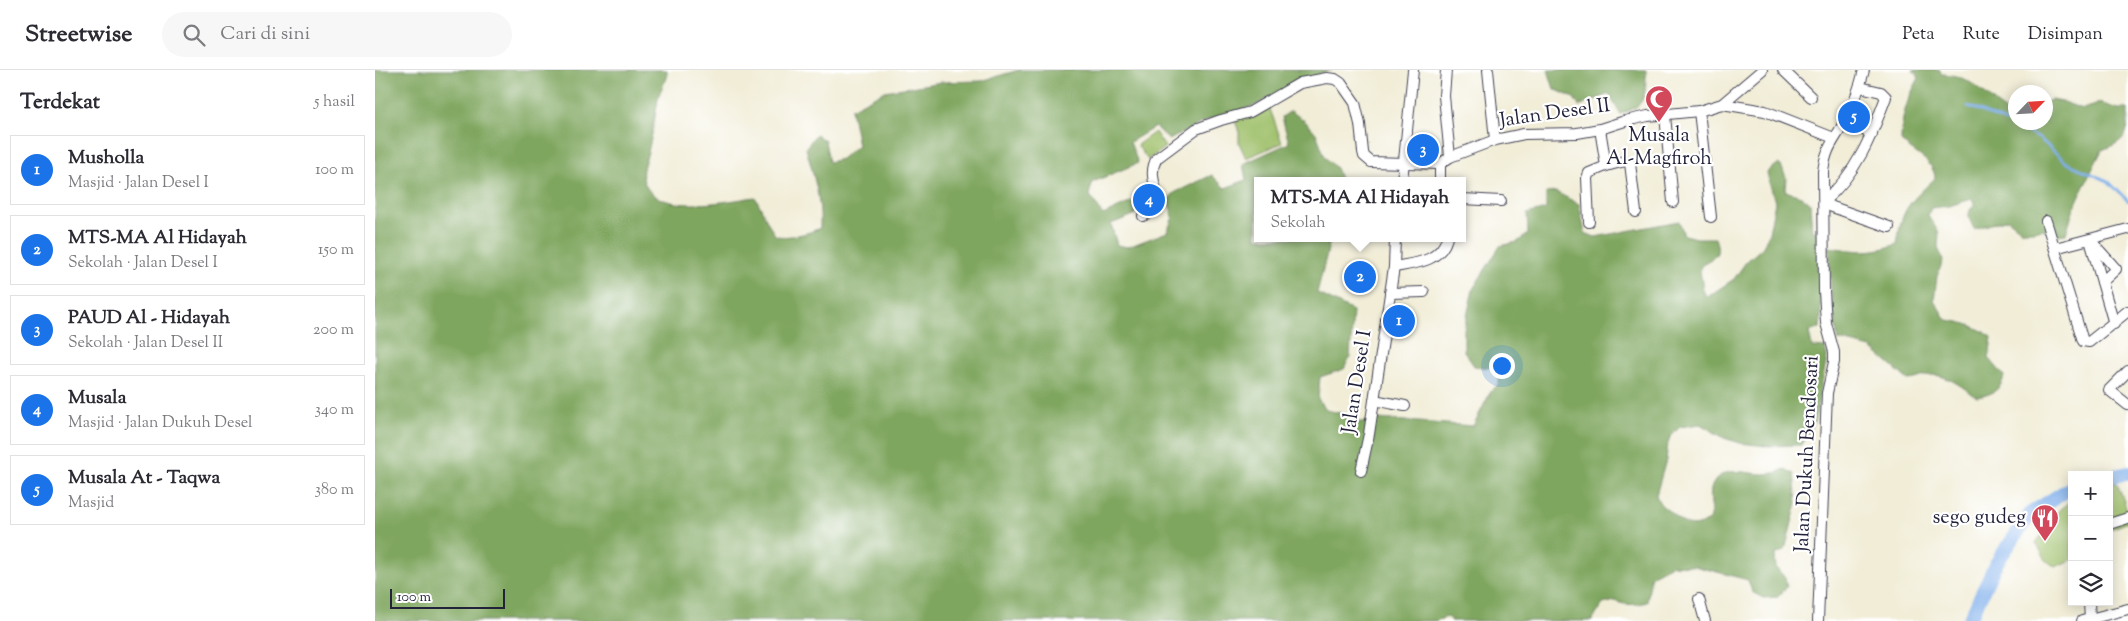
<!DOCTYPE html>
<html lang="id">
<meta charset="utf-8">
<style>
body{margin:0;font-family:"Sorts Mill Goudy",serif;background:#f7f7f7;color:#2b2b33}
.controls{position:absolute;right:15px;bottom:15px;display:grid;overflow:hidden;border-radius:0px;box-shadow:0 2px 12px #0003}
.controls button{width:45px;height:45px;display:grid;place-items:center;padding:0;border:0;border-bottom:1px solid #e1e1e2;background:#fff;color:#2b2b33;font:25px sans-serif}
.compass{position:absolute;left:1633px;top:15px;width:45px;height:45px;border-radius:50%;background:#fff;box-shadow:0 2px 12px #0003;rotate:65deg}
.scale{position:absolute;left:15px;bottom:12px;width:115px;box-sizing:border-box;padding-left:5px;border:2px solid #22223b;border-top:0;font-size:14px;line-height:18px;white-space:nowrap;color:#22223b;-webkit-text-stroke:4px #fff;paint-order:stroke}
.you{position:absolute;left:1126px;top:295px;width:18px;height:18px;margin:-12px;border:4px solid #fff;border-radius:50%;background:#1a73e8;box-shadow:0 0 0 8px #1a73e833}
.badge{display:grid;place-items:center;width:32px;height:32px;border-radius:50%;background:#1a73e8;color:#fff;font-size:16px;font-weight:700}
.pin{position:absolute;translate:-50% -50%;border:2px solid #fff;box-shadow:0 1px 5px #0006}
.popup{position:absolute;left:879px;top:107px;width:212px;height:65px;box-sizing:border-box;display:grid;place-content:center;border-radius:0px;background:#fff;filter:drop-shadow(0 1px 4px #0005);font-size:16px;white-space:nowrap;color:#7c7c81}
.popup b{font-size:19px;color:#2b2b33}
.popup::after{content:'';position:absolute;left:50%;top:100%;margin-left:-10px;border:10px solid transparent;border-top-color:#fff}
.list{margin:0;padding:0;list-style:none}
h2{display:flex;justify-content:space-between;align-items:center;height:65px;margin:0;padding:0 20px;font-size:21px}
h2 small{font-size:16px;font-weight:400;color:#7c7c81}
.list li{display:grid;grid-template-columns:32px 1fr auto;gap:15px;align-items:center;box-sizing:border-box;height:70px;margin:0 10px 10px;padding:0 10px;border:1px solid #e1e1e2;border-radius:0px}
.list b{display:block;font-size:19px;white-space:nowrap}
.list p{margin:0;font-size:16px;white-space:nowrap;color:#7c7c81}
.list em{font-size:16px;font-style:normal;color:#7c7c81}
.icon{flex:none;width:28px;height:28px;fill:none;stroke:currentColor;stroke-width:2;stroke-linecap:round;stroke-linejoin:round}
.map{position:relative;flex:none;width:1753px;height:551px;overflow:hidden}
header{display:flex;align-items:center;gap:30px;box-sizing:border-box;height:70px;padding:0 25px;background:#fff;border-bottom:1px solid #e1e1e2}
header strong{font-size:24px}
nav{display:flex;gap:28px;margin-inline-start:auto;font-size:18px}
.search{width:350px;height:45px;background:#f7f7f7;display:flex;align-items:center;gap:12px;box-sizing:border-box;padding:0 18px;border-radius:28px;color:#7c7c81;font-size:19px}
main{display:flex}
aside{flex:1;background:#fff}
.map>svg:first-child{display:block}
</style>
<header>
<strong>Streetwise</strong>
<div class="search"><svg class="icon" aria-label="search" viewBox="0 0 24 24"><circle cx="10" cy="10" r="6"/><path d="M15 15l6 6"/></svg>Cari di sini</div>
<nav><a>Peta</a><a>Rute</a><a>Disimpan</a></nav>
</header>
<main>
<aside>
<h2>Terdekat<small>5 hasil</small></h2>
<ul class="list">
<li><span class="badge">1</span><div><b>Musholla</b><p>Masjid · Jalan Desel I</p></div><em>100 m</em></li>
<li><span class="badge">2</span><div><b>MTS-MA Al Hidayah</b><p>Sekolah · Jalan Desel I</p></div><em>150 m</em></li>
<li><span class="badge">3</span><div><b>PAUD Al - Hidayah</b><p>Sekolah · Jalan Desel II</p></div><em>200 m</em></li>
<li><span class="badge">4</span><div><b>Musala</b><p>Masjid · Jalan Dukuh Desel</p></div><em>340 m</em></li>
<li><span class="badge">5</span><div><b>Musala At - Taqwa</b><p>Masjid</p></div><em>380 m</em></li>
</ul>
</aside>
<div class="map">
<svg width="1753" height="551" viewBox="0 0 1753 551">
<rect width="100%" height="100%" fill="#fff"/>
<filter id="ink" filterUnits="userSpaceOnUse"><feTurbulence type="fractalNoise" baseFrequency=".02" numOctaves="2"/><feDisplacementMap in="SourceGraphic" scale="10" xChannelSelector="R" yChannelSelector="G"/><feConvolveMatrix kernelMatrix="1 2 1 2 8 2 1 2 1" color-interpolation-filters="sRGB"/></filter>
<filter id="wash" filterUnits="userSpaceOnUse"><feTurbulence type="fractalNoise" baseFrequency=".0096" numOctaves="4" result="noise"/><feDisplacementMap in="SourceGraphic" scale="20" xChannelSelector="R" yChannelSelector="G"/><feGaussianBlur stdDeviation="1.12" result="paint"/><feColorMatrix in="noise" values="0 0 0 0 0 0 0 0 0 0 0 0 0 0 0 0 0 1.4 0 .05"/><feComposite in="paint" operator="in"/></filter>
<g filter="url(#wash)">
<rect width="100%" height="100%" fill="#f1edd7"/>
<!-- green -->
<g fill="#9fc06a" stroke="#607152">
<path d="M894 36 907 73 871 88 864 73V61L859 49Z"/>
<path d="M780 62 790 77 773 90 762 75Z"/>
<path d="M1742 413 1753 442V452L1734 460V414Z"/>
<path d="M1697 430V490L1680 497 1671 490 1661 473 1685 439Z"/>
</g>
<!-- forest -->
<g fill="#7fa65e" stroke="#50644c">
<path d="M0 0H292C293 9 285 19 283 29 280 45 278 62 274 78 272 88 266 98 268 108 276 148 352 131 380 127 388 140 392 154 401 166 415 168 432 164 445 158 447 130 438 105 431 78L441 64 450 71 454 92 466 89 483 75 476 39 510 21 567 12 606 11 644 0H957L929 9 881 35 830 51 794 70 780 57 755 72 763 93 718 112 714 124 728 145 756 132 760 135 762 142 759 145 736 154 742 175 753 177 792 162 798 147 793 130 799 123 837 105 850 118 871 110 868 94 914 73 907 47 916 41 931 52 941 63 950 87 961 98 966 111H882V168H959L954 175 942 223 978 241 975 287 969 299 945 307 943 329 951 340 970 344 975 354 1003 349 1098 356 1116 321 1124 314 1125 299 1099 296 1089 281V259L1098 219 1125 176 1142 172 1153 164 1152 144 1171 139V123L1181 122 1204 134 1210 163 1220 167 1304 151 1309 165 1322 168H1340C1350 194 1327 186 1325 200 1325 204 1327 209 1327 212 1328 219 1328 222 1332 227L1359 209 1371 192 1388 177 1394 163 1400 132 1392 104 1393 101 1403 94 1406 96 1411 107 1410 121 1426 126 1435 133 1437 161 1445 162 1446 249 1445 258 1434 262 1437 277 1450 278 1452 287 1439 354 1427 375 1391 376 1365 373 1349 368 1325 354 1305 357 1295 367 1293 373 1291 390 1281 425C1286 438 1288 435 1296 443 1311 456 1317 461 1335 449 1339 438 1332 424 1338 414 1351 391 1378 408 1399 403 1403 403 1406 400 1410 399L1419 404 1422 433 1410 480 1400 485 1401 498 1410 507 1412 517 1403 527 1388 528 1377 522 1373 510 1319 496 1297 495 1276 506 1272 532C1261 535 1251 536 1240 531L1228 534 1217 551H1076L1072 547 1060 551H0Z"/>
<path d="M1173 0H1271C1271 25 1271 37 1245 44L1234 24 1204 36 1199 28 1179 19Z"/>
<path d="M1538 0H1565L1566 4C1602 4 1614 36 1640 45V52H1670L1671 32 1676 30 1688 32 1708 39 1725 33 1743 39H1753C1753 65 1753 70 1727 80 1714 106 1698 135 1691 164L1682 165 1667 159 1657 161H1648L1633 149 1599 159 1593 146 1595 140 1599 135 1597 129 1574 136 1556 138 1553 145 1564 163 1563 177 1568 191 1562 206 1559 230 1571 250C1590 252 1602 257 1617 267L1614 288 1629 306C1626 321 1615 325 1602 327 1588 318 1574 305 1556 305 1548 305 1542 310 1533 310L1496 278 1463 270 1457 239 1454 177C1481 181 1496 184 1522 174 1527 136 1534 134 1560 108 1559 90 1537 83 1526 71 1526 47 1532 29 1544 8Z"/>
</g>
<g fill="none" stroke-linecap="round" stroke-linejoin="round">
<!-- stream -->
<path stroke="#81b0eb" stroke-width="2.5" d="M1593 36 1638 55 1665 69 1692 93 1733 111 1753 131"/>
<!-- river -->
<g stroke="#81b0eb" stroke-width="14">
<path d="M1734 407 1753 403"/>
<path d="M1594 551 1620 495 1656 443 1697 417"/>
</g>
</g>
</g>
<g filter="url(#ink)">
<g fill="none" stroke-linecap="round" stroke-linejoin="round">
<!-- minor casing -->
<g stroke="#414052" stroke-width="12">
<g id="minor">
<path d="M1071 0 1069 26 1075 87"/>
<path d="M1113 0 1120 70"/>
<path d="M1408 0 1436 27"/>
<path d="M1347 34 1390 41 1459 68"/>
<path d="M1324 41 1336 147"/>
<path d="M1290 45 1298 132"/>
<path d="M1470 51 1497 64"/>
<path d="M1065 94V111"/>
<path d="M1231 96 1250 91 1255 93 1261 142"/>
<path d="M1027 111 1038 0"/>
<path d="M1088 129 1126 131"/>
<path d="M1449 131C1481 105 1497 65 1511 27L1506 22 1485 17"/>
<path d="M1449 134 1514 157"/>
<path d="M768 146 782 139 784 136C783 118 772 105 782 88L821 59 846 50 875 42 925 13 952 8 960 9 966 13 980 33 985 54 988 82 989 86 996 92 1065 94 1075 87 1120 70 1149 64 1202 63 1225 59 1250 51 1273 46 1324 41 1347 34 1387 0"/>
<path d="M1671 151 1708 271 1714 272 1753 241"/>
<path d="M1214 152 1212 108 1214 103 1231 96 1225 59"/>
<path d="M1715 170 1739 254"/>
<path d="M1717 172 1741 199 1727 212"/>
<path d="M1680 178 1753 159"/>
<path d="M1019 197C1041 193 1065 192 1072 168"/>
<path d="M1015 223 1049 222"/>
<path d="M1753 301 1734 320 1753 335"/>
<path d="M999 330 1030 336"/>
<path d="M986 401 994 364 1019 197 1020 168"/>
<path d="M1734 454 1753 448"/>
<path d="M1324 529 1330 551"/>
<path d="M1714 532 1715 551"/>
<path d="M1443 551 1452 323 1459 292V282L1451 253 1449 221 1448 102C1451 75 1460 71 1471 49 1479 33 1485 17 1489 0"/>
<path d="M1707 551 1753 539"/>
</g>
</g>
<!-- minor -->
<use href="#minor" stroke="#fff" stroke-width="10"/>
</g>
</g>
<!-- icons -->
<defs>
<g id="mosque-pin" transform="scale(1.4375)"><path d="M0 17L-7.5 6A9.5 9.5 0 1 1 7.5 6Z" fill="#d1495b" stroke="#fff"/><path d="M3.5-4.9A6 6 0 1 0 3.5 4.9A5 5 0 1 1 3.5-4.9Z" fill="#fff"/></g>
<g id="restaurant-pin" transform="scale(1.4375)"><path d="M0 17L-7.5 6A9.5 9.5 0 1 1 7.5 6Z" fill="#d1495b" stroke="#fff"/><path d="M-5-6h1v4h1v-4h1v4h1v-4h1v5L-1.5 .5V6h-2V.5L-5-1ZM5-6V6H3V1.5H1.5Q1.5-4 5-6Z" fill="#fff"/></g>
</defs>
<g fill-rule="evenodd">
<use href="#mosque-pin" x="1284" y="29"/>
<use href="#restaurant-pin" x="1670" y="448"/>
</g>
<g text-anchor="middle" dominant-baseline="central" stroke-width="4.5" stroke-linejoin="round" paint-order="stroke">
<!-- street labels -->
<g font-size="20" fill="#22223b" stroke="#fff">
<text transform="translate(1180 44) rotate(-8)">Jalan Desel II</text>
<text transform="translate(983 312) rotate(-81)">Jalan Desel I</text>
<text transform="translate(1433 384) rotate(-87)">Jalan Dukuh Bendosari</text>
</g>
<!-- poi labels -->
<g font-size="20" fill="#22223b" stroke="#fff">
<text x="1284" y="66">Musala<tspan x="1284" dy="23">Al-Magfiroh</tspan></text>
<text x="1651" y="448" text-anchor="end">sego gudeg</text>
</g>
</g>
</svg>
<div class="controls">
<button>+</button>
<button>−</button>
<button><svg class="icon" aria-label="layers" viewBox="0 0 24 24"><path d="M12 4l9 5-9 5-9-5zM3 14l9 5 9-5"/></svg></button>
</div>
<svg class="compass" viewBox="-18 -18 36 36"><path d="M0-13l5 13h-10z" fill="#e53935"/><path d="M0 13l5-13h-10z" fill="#7c7c81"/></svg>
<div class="scale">100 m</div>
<div class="you"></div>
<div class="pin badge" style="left:1024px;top:251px">1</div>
<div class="pin badge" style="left:985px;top:207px">2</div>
<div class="popup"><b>MTS-MA Al Hidayah</b>Sekolah</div>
<div class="pin badge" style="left:1048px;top:80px">3</div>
<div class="pin badge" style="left:774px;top:130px">4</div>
<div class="pin badge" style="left:1479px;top:47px">5</div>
</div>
</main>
